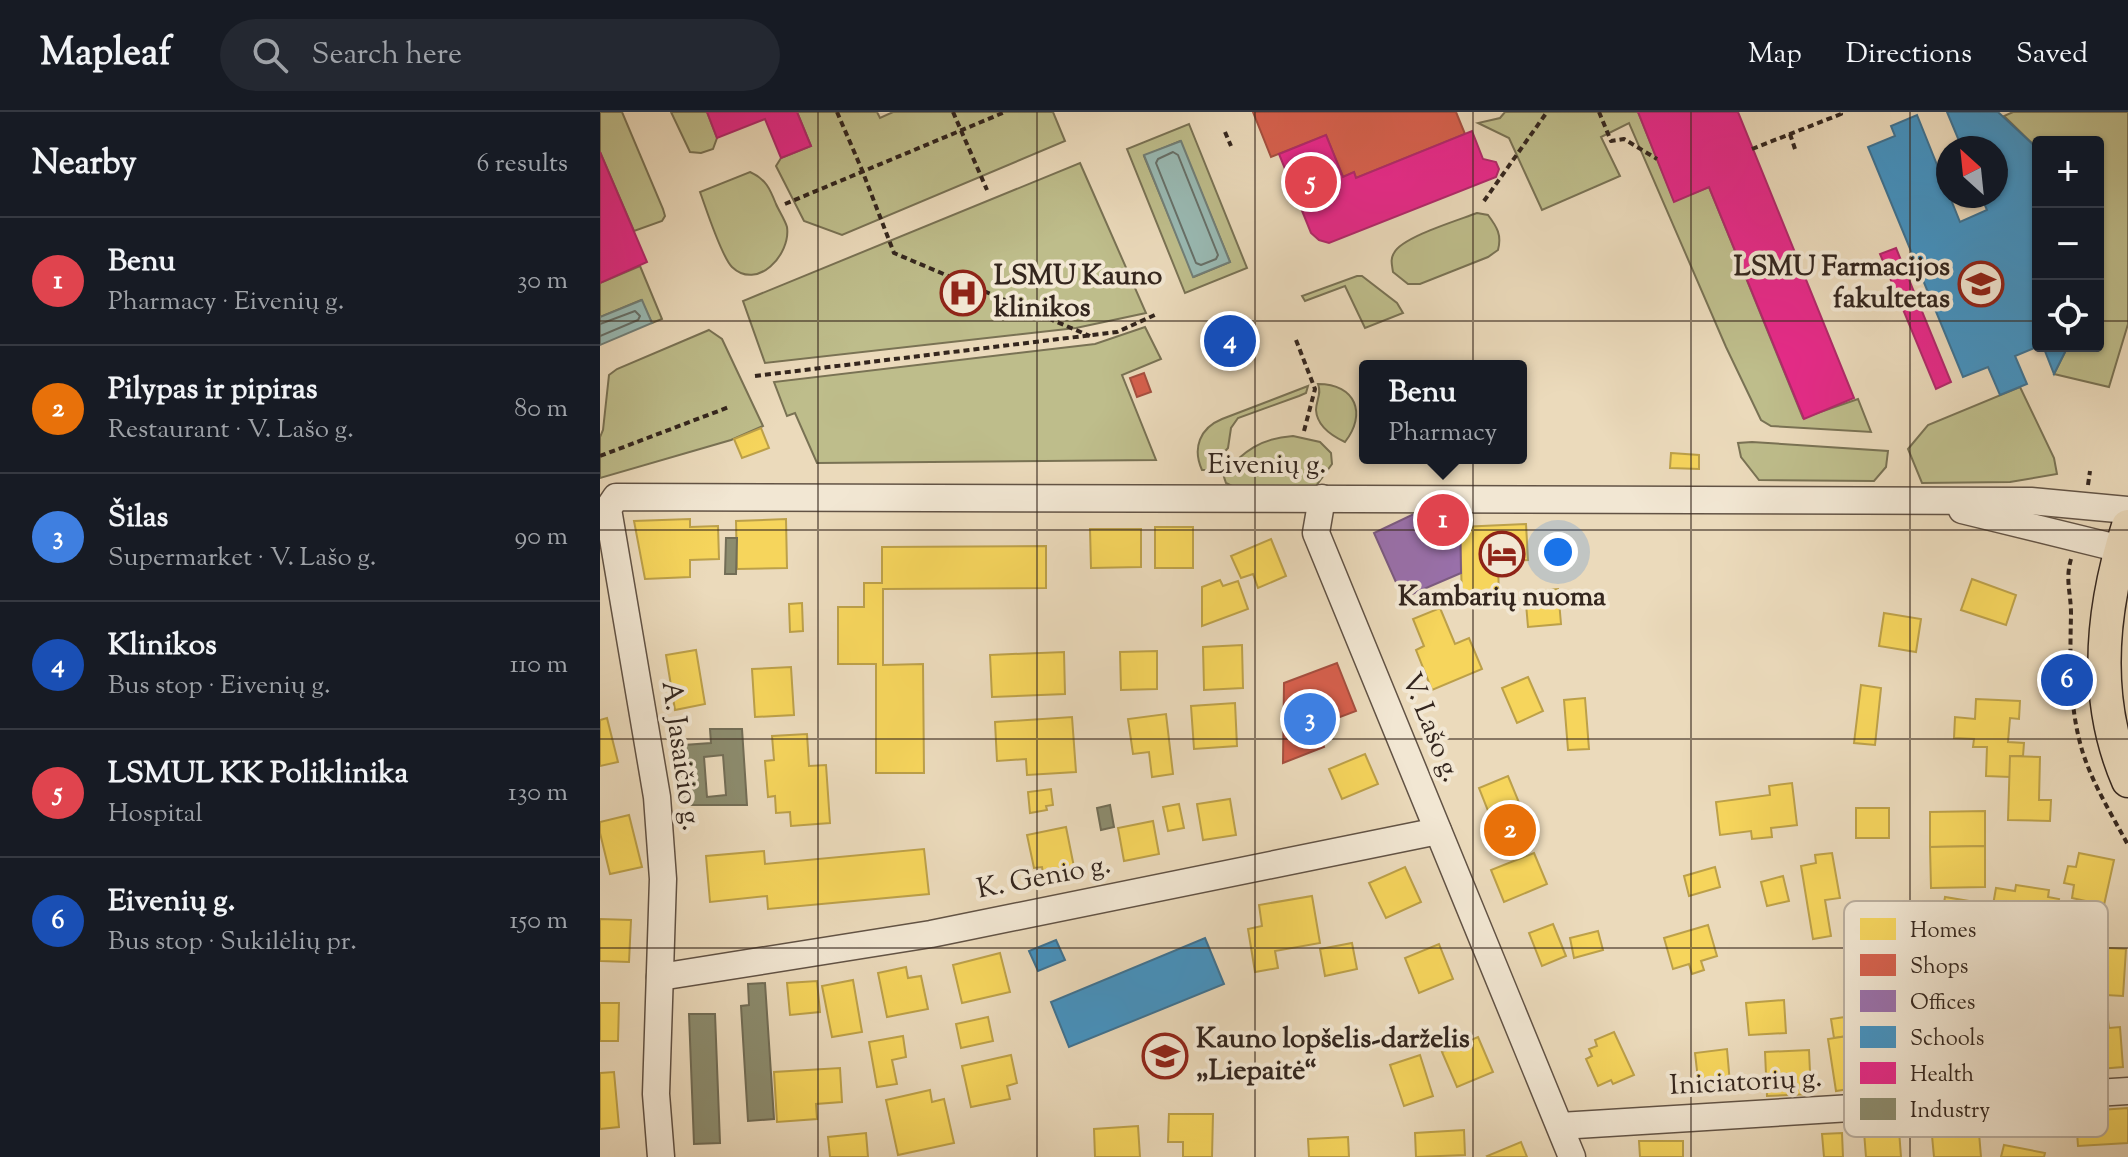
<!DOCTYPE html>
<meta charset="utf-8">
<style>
body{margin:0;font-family:"Sorts Mill Goudy",serif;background:#242831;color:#f1f3f6}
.controls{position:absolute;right:24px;top:24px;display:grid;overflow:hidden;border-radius:8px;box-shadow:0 2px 6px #0004}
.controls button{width:72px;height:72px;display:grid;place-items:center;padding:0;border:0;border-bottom:2px solid #363941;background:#171b24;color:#f1f3f6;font:40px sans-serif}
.compass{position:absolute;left:1336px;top:24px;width:72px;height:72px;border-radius:50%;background:#171b24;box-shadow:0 2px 6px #0004;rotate:333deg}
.you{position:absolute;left:958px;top:440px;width:28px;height:28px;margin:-20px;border:6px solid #fff;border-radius:50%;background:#1a73e8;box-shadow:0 0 0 12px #1a73e833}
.badge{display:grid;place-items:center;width:52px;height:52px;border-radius:50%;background:#db2777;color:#fff;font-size:26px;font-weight:700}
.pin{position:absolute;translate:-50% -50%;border:4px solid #fff;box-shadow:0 2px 8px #0006}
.popup{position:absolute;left:759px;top:248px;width:168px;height:104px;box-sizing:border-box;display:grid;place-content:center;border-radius:8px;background:#171b24;filter:drop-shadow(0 2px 6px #0005);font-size:26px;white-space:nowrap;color:#9ea1a6}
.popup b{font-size:30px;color:#f1f3f6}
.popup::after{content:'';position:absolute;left:50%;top:100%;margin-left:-16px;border:16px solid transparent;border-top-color:#171b24}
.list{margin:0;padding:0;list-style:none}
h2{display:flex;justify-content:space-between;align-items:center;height:104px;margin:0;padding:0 32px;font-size:34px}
h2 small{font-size:26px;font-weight:400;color:#9ea1a6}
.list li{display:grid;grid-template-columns:52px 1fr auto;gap:24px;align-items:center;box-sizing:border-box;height:128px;padding:0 32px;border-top:2px solid #363941}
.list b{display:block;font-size:30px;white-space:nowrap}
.list p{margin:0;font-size:26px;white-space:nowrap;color:#9ea1a6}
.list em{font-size:26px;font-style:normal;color:#9ea1a6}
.icon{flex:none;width:44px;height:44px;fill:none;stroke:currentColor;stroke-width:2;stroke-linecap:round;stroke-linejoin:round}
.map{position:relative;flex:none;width:1528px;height:1045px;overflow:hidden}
header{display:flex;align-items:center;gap:48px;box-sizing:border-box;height:112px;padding:0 40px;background:#171b24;border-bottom:2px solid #363941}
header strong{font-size:38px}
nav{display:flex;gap:44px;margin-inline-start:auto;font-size:28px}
.search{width:560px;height:72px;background:#242831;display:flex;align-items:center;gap:20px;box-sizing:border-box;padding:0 28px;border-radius:44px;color:#9ea1a6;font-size:30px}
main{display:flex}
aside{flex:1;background:#171b24}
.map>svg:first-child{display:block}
</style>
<header>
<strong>Mapleaf</strong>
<div class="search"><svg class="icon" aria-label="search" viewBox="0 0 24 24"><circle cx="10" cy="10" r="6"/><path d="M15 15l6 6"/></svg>Search here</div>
<nav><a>Map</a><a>Directions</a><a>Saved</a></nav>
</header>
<main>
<aside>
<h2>Nearby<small>6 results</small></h2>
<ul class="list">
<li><span class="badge" style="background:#e0444e">1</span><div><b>Benu</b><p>Pharmacy · Eivenių g.</p></div><em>30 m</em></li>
<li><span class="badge" style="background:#e8710a">2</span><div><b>Pilypas ir pipiras</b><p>Restaurant · V. Lašo g.</p></div><em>80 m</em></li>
<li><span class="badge" style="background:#3f7fe0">3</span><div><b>Šilas</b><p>Supermarket · V. Lašo g.</p></div><em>90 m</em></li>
<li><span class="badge" style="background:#1a4fb4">4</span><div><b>Klinikos</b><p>Bus stop · Eivenių g.</p></div><em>110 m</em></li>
<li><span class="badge" style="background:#e0444e">5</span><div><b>LSMUL KK Poliklinika</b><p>Hospital</p></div><em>130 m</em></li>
<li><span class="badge" style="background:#1a4fb4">6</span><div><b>Eivenių g.</b><p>Bus stop · Sukilėlių pr.</p></div><em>150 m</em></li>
</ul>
</aside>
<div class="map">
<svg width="1528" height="1045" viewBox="0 0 1528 1045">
<rect width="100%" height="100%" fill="#ebdabb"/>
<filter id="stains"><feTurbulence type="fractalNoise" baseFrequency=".0025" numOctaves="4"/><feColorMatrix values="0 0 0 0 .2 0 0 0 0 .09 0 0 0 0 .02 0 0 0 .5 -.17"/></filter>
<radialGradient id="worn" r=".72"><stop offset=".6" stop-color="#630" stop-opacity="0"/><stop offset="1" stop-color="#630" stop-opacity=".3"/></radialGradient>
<!-- green -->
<g fill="#bebd8b" stroke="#797254" stroke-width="2" fill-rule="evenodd">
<path d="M0 0H22L63 97 65 104 62 109 34 119 0 40Z"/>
<path d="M71 0H107L117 26 113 37 101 41 90 40Z"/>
<path d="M197 0H277L280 6 293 0H453L465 29 242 123 204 109 176 54 181 46 211 34Z"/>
<path d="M905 0H1038L1074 89 1109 75 1203 306 1258 287 1271 320 1171 314 1161 308 1126 235 1029 11 1001 25 1020 64 942 98 909 26 878 11 900 6Z"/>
<path d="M1413 0H1528V212L1509 275 1454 262 1468 234H1498V30H1438V37L1404 4Z"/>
<path d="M589 12 647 156 585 181 527 37ZM580 29 630 150 594 165 544 44Z"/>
<path d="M480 51 546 201 476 216 165 251 143 189Z"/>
<path d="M150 60C166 67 170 77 176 92 179 99 185 108 187 115 191 143 157 179 132 155 121 144 106 96 100 80Z"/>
<path d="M877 101 888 103C897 115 902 123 898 138L888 145 820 172H808L793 160C792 153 790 147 794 141 802 125 859 108 877 101Z"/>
<path d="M40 154 62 207 52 211 41 188 0 205V171Z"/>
<path d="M757 164H762L797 191 803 201 765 216 745 174 705 189 702 184Z"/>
<path d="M545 215 561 247 522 263 556 348 217 351 195 301 187 304 174 270 495 232Z"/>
<path d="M109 218 122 227 163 314 131 328 0 366V325L3 318 9 263 17 257Z"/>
<path d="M718 272C756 272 767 302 745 330 732 324 717 314 716 298 716 288 722 282 718 272Z"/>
<path d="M708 274 706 281 699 284 638 306 631 316 628 336 608 358H602C592 336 600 316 622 307Z"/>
<path d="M1420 275 1454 346 1457 362 1410 370 1322 371 1308 337 1328 313Z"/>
<path d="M693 324 720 330 731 341 732 352 716 374 634 375 626 371 623 362C644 339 661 326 693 324Z"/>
<path d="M1152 330 1288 339 1286 355 1274 369 1159 368 1141 345 1138 331Z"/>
</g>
<!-- water -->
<g fill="#99bab4" stroke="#717f78" stroke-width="2">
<path d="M581 29 630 150 593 165 544 43Z"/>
<path d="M42 188 52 211 0 233V205Z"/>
</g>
<!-- homes -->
<g fill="#f6d55c" stroke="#bca049" stroke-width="2">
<path d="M161 316 169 336 142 346 134 327Z"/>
<path d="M1071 341 1099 343V357L1070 356Z"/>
<path d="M90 407V415L118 414 119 447 90 448V465L45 467 34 409Z"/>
<path d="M186 407 187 456 137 457 136 409Z"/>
<path d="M926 412 928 448 898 449 899 487 862 488 860 415Z"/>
<rect x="555" y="415" width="38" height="41"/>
<path d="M490 417H541V455L491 456Z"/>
<path d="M671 427 686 464 658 476 653 462 641 466 631 444Z"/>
<path d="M446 434V476L283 477V553L323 552 324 661H276V552H238V495H264V471H282V435Z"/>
<path d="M1372 467 1416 483 1406 513 1361 498Z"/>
<path d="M620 468 623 474 638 469 648 497 602 514V475Z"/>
<path d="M958 477 961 512 928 515 925 480Z"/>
<path d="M202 491 203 519 190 520 189 492Z"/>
<path d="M840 496 855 532 869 526 882 557 832 578 816 538 824 534 813 507Z"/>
<path d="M1284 501 1321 507 1316 540 1279 534Z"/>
<path d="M642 533 643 576 604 578 603 535Z"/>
<path d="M96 538 105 592 75 598 66 543Z"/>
<path d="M557 539V577L521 578 520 540Z"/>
<path d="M464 540 465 582 392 585 390 543Z"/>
<path d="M191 555 194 603 155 605 152 557Z"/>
<path d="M928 565 943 599 917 611 902 576Z"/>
<path d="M1261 573 1281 576 1275 633 1254 631Z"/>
<path d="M985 586 989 637 968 638 964 588Z"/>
<path d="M1376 587 1420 589 1419 607 1410 606 1408 630 1424 631 1423 644H1410V665L1386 664 1387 635H1373L1374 627 1354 626 1355 605 1375 607Z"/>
<path d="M635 591 637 634 594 637 591 594Z"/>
<path d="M566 602 573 662 552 665 549 640 533 642 528 607Z"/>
<path d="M472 605 476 660 427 663 426 647 397 649 395 610Z"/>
<path d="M7 606 18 650 0 654V608Z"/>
<path d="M207 622 209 654 226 653 230 711 191 714 190 700 176 701 175 684 168 685 165 649 174 648 172 624Z"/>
<path d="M765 642 778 672 742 687 729 657Z"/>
<path d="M1410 644 1440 645 1439 688H1451L1450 709 1408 708Z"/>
<path d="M908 664 932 722 902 734 879 676Z"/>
<path d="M1192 671 1197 713 1171 716 1172 725 1152 727 1151 719 1120 723 1116 690 1170 683 1169 674Z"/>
<path d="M451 677 453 693 446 694 447 698 430 701 428 680Z"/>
<path d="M630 687 636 723 603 728 597 692Z"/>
<path d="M579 692 584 716 568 719 563 695Z"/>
<rect x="1256" y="696" width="33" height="30"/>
<path d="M1385 699V734L1330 735V700Z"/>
<path d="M29 703 42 755 10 762 0 721V710Z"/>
<path d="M553 709 559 742 524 749 518 716Z"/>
<path d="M466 715 474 755 443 761 442 755 434 756 427 723Z"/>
<path d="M1385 734V775L1331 776 1330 735Z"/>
<path d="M324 737 329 782 168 797 167 784 110 790 106 744 164 739 165 752Z"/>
<path d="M934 741 947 772 904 790 891 758Z"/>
<path d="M1232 741 1240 786 1225 788 1231 824 1213 827 1201 754 1216 751 1215 743Z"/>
<path d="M1479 741 1514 748 1504 793 1472 786 1474 773 1464 771 1468 754 1476 755Z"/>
<path d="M805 755 821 790 786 806 769 771Z"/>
<path d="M1115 755 1120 775 1089 784 1084 764Z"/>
<path d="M1183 764 1189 789 1167 794 1161 770Z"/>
<path d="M1416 773 1449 778 1448 785 1459 787 1449 844 1420 839 1423 821 1341 808 1345 785 1393 793 1396 776 1415 779Z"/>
<path d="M712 784 720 831 675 839 678 856 655 860 648 817 662 814 659 793Z"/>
<path d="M1314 791 1316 812 1273 817 1270 796Z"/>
<path d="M0 807 31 808 29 850 0 849Z"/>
<path d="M953 812 966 844 942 854 929 821Z"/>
<path d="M1108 813 1117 844 1101 849 1104 858 1092 862 1089 852 1073 857 1064 826Z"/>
<path d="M998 819 1003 838 974 846 970 826Z"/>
<path d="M752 831 757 857 725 864 720 837Z"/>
<path d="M839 832 853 867 819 881 805 846Z"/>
<path d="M1329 833 1332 861 1276 867 1273 838Z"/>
<path d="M1491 835 1526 837 1523 884 1488 882Z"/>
<path d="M400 841 410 880 362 891 353 853Z"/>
<path d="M306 855 308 866 321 864 328 897 287 905 278 861Z"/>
<path d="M253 868 262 920 232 925 222 874Z"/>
<path d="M217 869 220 900 190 903 187 871Z"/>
<path d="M1184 888 1186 921 1149 923 1146 891Z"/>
<path d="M0 891H19L18 929H0Z"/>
<path d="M1507 900 1509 916 1520 915 1523 955 1487 958 1484 925 1478 926 1476 902Z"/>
<path d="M1252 904 1254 923 1234 926 1231 907Z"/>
<path d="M388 905 393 929 361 936 356 912Z"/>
<path d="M1404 916 1408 958 1374 961 1371 919Z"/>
<path d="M1014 920 1034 963 1013 972 1011 968 998 974 986 947 992 944 989 937 997 934 995 928Z"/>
<path d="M1340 921 1342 955 1328 956V965L1296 967 1293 924Z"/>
<path d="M1254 923 1262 975 1236 979 1228 927Z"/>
<path d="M303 924 306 945 292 948 297 972 277 975 269 930Z"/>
<path d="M878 925 893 960 857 975 842 940Z"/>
<path d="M1127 937 1130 972 1099 976 1095 941Z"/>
<path d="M1209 938 1211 982 1167 984 1165 940Z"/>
<path d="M411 943 417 971 407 974 410 987 371 995 362 954Z"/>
<path d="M820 943 833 984 804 994 790 953Z"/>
<path d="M240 956 242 990 216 992 217 1007 177 1010 174 960Z"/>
<path d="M14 960 19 1015 0 1017V961Z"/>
<path d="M330 978 332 990 344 987 354 1031 298 1043 286 988Z"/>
<path d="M1453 995 1455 1020 1424 1022 1422 997Z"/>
<path d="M1528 996V1031L1478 1034 1476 1007 1486 1006V999Z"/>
<path d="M569 1002H613L612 1045H583V1030H568Z"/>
<path d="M1378 1009 1381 1045H1334L1331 1013Z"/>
<path d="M538 1014 540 1045H495L494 1017Z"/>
<path d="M864 1018 865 1043 816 1045 815 1021Z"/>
<path d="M1299 1018 1301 1045H1266L1264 1020Z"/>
<path d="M266 1021 268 1045H230L228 1025Z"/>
<path d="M1242 1021 1243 1045H1224L1222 1022Z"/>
<path d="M748 1025 749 1045H709L708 1027Z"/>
<path d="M1039 1029H1083V1045H1040Z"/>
<path d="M921 1030 927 1045H888L887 1044Z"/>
<path d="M1404 1033 1445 1041 1444 1045H1401Z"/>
</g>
<!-- shops -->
<g fill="#d6604d" stroke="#a54f3f" stroke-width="2">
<path d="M653 0H856L865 22 756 66 754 60 743 65 726 23 671 45Z"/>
<path d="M544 261 551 280 537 285 530 266Z"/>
<path d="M737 551 756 599 716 614 724 635 683 651 684 571Z"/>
</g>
<!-- offices -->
<path fill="#9970ab" stroke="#7b5a81" stroke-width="2" d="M816 401 860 404 861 461 803 486 774 421Z"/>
<!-- schools -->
<g fill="#4393c3" stroke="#3e7292" stroke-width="2">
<path d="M1347 0H1398L1438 37 1439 234 1415 244 1427 272 1400 283 1388 255 1363 265 1268 35 1295 24 1291 14 1317 3 1360 110 1387 98 1381 84H1396V36H1362Z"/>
<path d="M1443 234H1468L1454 262Z"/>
<path d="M605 826 624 872 469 935 451 890Z"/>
<path d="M456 828 465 848 438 859 429 839Z"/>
</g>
<!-- health -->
<g fill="#e7298a" stroke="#b1286a" stroke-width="2">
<path d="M107 0H197L211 34 181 46 165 7 117 26Z"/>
<path d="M1038 0H1138L1254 286 1204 307 1109 75 1074 90Z"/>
<path d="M872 19 883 47 896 50 899 57 896 65 729 131 719 128 711 121 679 42 726 23 743 65 754 60 756 66Z"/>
<path d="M0 40 47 150 0 171Z"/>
<path d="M1296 136 1351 270 1336 277 1280 142Z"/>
</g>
<!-- industry -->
<g fill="#8c8c6e" stroke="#726d56" stroke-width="2" fill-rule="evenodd">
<path d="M126 426H137L136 462H125Z"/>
<path d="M110 617H142L147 693H81L70 634 111 631ZM123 643 126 683 107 685 104 645Z"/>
<path d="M510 693 514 715 501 718 497 696Z"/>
<path d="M165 871 174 1007 148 1009 141 894 149 893 148 872Z"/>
<path d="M89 902H115L120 1031 94 1032Z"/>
</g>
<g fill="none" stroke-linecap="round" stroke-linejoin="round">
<!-- shore -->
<g stroke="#667069" stroke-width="2">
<path d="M573 40 578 43 618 143 616 147 601 153 596 151 556 51 558 47Z"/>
<path d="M0 212 35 199 40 204 38 208 0 224"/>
</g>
<!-- minor casing -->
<g stroke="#625345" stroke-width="29">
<g id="minor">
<path d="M722 386 716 421 972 1045"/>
<path d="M1362 398 1521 437"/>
<path d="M60 865 331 822 838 719"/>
<path d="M960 1014 1528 979"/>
<path d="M61 1045 56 982 63 767 57 685 8 397 16 385 1431 389 1528 398"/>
</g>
</g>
<!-- major casing -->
<g stroke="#34261e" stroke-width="35">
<path id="major" d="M1528 414C1501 498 1492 586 1528 669"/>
</g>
<!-- path -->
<g stroke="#34261e" stroke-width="4" stroke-dasharray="6 4" stroke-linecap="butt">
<path d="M237 0 262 58 294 141 490 224"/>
<path d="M353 0 387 78"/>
<path d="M999 0 1011 29 1024 27 1057 47"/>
<path d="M625 20 631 34"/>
<path d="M1190 22 1195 37"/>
<path d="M1152 37 1241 2 1240 0"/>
<path d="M884 89 947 0"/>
<path d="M185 92 405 0"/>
<path d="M696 228 715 277 704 319"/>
<path d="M155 264 517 220 557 202"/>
<path d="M0 344 129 295"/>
<path d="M1488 373 1490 359"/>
<path d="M1471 447C1465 468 1471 481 1471 502 1470 547 1469 594 1482 638 1492 671 1512 703 1528 733"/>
</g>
<!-- minor -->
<use href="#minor" stroke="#f2e7d3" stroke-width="26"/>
<!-- major -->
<use href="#major" stroke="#ebdabb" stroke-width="32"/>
</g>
<!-- grid -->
<path fill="none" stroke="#34261e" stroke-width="2" stroke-opacity="0.55" d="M218 0V1045M437 0V1045M655 0V1045M873 0V1045M1091 0V1045M1310 0V1045M0 209H1438M1498 209H1528M0 418H1528M0 627H1528M0 836H1528"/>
<!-- icons -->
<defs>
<g id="university-ring" transform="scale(2.3)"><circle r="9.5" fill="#f2e7d3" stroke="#8f2418" stroke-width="1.5"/><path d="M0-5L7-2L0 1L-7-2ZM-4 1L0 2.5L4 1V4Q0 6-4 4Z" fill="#8f2418"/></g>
<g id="hospital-ring" transform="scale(2.3)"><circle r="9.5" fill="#f2e7d3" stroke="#8f2418" stroke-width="1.5"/><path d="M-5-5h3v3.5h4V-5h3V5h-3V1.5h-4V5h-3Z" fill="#8f2418"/></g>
<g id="hotel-ring" transform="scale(2.3)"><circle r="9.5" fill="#f2e7d3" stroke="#8f2418" stroke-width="1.5"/><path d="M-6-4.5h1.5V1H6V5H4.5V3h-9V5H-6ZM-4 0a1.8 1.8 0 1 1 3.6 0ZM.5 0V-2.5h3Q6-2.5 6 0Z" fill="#8f2418"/></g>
<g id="school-ring" transform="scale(2.3)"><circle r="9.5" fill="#f2e7d3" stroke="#8f2418" stroke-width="1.5"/><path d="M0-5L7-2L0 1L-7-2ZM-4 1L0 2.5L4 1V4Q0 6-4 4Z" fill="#8f2418"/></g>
</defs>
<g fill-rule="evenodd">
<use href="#university-ring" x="1381" y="172"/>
<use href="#hospital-ring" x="363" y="181"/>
<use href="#hotel-ring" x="902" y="442"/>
<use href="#school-ring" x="565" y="944"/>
</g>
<g text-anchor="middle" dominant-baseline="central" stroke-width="8" stroke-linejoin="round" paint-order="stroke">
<!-- poi labels -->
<g font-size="28" font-weight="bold" fill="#34261e" stroke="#f2e7d3" text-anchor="start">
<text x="1350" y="156" text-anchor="end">LSMU Farmacijos<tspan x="1350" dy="32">fakultetas</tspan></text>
<text x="394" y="165">LSMU Kauno<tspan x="394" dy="32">klinikos</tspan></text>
<text x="902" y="486" text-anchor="middle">Kambarių nuoma</text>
<text x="596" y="928">Kauno lopšelis-darželis<tspan x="596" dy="32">„Liepaitė“</tspan></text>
</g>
<!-- street labels -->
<g font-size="28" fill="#34261e" stroke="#f2e7d3">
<text x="667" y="354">Eivenių g.</text>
<text transform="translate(830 616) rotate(68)">V. Lašo g.</text>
<text transform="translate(80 644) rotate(82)">A. Jasaičio g.</text>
<text transform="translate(444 766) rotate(-11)">K. Genio g.</text>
<text transform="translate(1146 971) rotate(-3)">Iniciatorių g.</text>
</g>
</g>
<!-- legend -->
<rect x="1244" y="789" width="264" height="236" rx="12" fill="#f2e7d3" stroke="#b9ad9d" stroke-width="2"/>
<rect x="1260" y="806" width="36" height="22" fill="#f6d55c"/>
<rect x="1260" y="842" width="36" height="22" fill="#d6604d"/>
<rect x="1260" y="878" width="36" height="22" fill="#9970ab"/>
<rect x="1260" y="914" width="36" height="22" fill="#4393c3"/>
<rect x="1260" y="950" width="36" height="22" fill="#e7298a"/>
<rect x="1260" y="986" width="36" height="22" fill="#8c8c6e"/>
<g font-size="22" fill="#34261e">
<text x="1310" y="825">Homes</text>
<text x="1310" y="861">Shops</text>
<text x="1310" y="897">Offices</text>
<text x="1310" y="933">Schools</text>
<text x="1310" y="969">Health</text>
<text x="1310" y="1005">Industry</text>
</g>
<rect width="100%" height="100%" filter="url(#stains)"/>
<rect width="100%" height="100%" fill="url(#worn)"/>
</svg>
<div class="controls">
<button>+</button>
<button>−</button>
<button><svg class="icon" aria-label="locate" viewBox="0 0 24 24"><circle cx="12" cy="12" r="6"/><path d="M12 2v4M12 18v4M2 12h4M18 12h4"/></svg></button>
</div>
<svg class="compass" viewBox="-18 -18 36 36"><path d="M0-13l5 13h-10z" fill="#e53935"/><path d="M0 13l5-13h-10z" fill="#9ea1a6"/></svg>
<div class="you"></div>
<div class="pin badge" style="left:843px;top:408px;background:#e0444e">1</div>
<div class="popup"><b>Benu</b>Pharmacy</div>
<div class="pin badge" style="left:910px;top:718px;background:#e8710a">2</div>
<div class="pin badge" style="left:710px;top:607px;background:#3f7fe0">3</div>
<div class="pin badge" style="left:630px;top:229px;background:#1a4fb4">4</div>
<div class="pin badge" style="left:711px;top:70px;background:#e0444e">5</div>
<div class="pin badge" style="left:1467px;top:568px;background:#1a4fb4">6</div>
</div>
</main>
